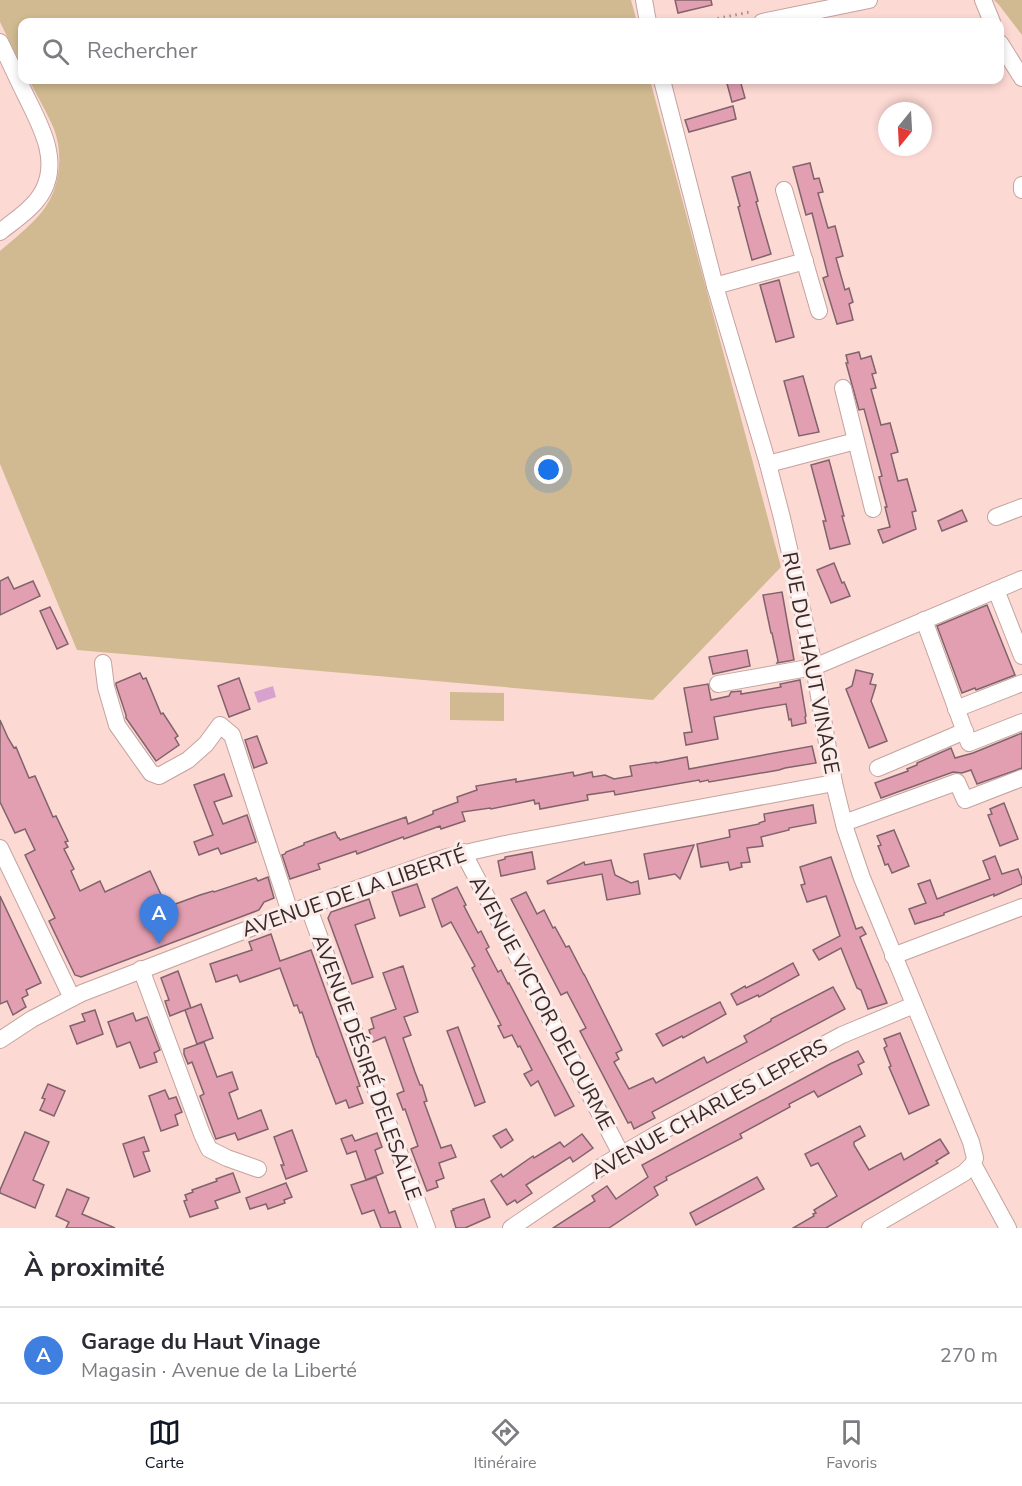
<!DOCTYPE html>
<html lang="fr">
<meta charset="utf-8">
<style>
body{margin:0;font-family:"Nunito Sans",sans-serif;background:#f7f7f7;color:#2b2b33}
.compass{position:absolute;left:878px;top:102px;width:54px;height:54px;border-radius:50%;background:#fff;box-shadow:0 3px 9px #0003;rotate:198deg}
.you{position:absolute;left:549px;top:470px;width:21px;height:21px;margin:-15px;border:4px solid #fff;border-radius:50%;background:#1a73e8;box-shadow:0 0 0 9px #1a73e833}
.badge{display:grid;place-items:center;width:39px;height:39px;border-radius:50%;background:#111827;color:#fff;font-size:20px;font-weight:700}
.pin{position:absolute;translate:-50% -50px;filter:drop-shadow(0 2px 3px #0008)}
.pin::after{content:'';position:absolute;top:32px;width:21px;height:18px;background:inherit;clip-path:polygon(0 0,100% 0,50% 100%)}
.list{margin:0;padding:0;list-style:none}
h2{display:flex;justify-content:space-between;align-items:center;height:78px;margin:0;padding:0 24px;font-size:26px}
h2 small{font-size:20px;font-weight:400;color:#7c7c81}
.list li{display:grid;grid-template-columns:39px 1fr auto;gap:18px;align-items:center;box-sizing:border-box;height:96px;padding:0 24px;border-top:2px solid #e1e1e2}
.list b{display:block;font-size:22px;white-space:nowrap}
.list p{margin:0;font-size:20px;white-space:nowrap;color:#7c7c81}
.list em{font-size:20px;font-style:normal;color:#7c7c81}
.icon{flex:none;width:33px;height:33px;fill:none;stroke:currentColor;stroke-width:2;stroke-linecap:round;stroke-linejoin:round}
.map{position:relative;flex:none;width:1022px;height:1228px;overflow:hidden}
.search{position:absolute;background:#fff;box-shadow:0 3px 9px #0003;left:18px;right:18px;top:18px;height:66px;display:flex;align-items:center;gap:15px;box-sizing:border-box;padding:0 21px;border-radius:12px;color:#7c7c81;font-size:22px}
.sheet{height:174px;background:#fff}
nav{display:flex;justify-content:space-around;align-items:center;box-sizing:border-box;height:84px;border-top:2px solid #e1e1e2;background:#fff;font-size:16px;color:#7c7c81}
nav a{display:grid;justify-items:center;gap:3px}
nav .on{color:#111827}
.map>svg:first-child{display:block}
</style>
<div class="map">
<svg width="1022" height="1228" viewBox="0 0 1022 1228">
<rect width="100%" height="100%" fill="#fdd9d4"/>
<!-- green -->
<g fill="#d1ba91">
<path d="M0 0H631L637 22H22V67L0 22Z"/>
<path d="M994 0H1022V35L999 5Z"/>
<path d="M29 80H650L781 567 653 700 77 650 0 464V251C14 239 29 227 41 213 60 190 64 156 54 129 47 112 37 96 29 80Z"/>
<path d="M450 692 504 693V721L450 720Z"/>
</g>
<!-- water -->
<path fill="#d7a3ce" d="M273 686 276 697 258 703 254 692Z"/>
<!-- building -->
<g fill="#e29fb2" stroke="#80636b" stroke-width="1.5">
<path d="M675 0H711L712 5 678 13Z"/>
<path d="M726 80H740L745 98 732 102Z"/>
<path d="M733 106 736 119 689 132 685 120Z"/>
<path d="M810 163 814 179 819 178 823 192 818 193 828 228 835 226 843 256 836 258 845 290 849 288 853 302 849 304 853 320 837 324 823 278 828 276 812 213 806 215 793 167Z"/>
<path d="M750 172 758 201 756 202 771 254 752 260 738 207 740 206 732 177Z"/>
<path d="M779 280 794 337 776 342 760 285Z"/>
<path d="M859 352 861 359 871 356 876 373 872 374 876 388 871 389 881 425 890 423 898 452 891 454 898 481 907 479 916 511 912 512 916 529 883 543 878 530 890 527 885 507H887L879 477 882 476 864 409 859 410 846 363H848L846 355Z"/>
<path d="M803 376 819 432 799 436 784 381Z"/>
<path d="M829 460 844 516H842L850 544 830 549 823 521H826L811 465Z"/>
<path d="M962 510 967 521 942 531 938 521Z"/>
<path d="M834 563 842 583 844 582 850 596 831 603 817 570Z"/>
<path d="M8 577 14 589 33 581 40 596 0 615V581Z"/>
<path d="M782 592 794 660 777 663 778 661 772 633H771L763 595Z"/>
<path d="M987 605 1015 675 976 690 975 688 962 693 937 626Z"/>
<path d="M50 607 68 644 57 649 40 611Z"/>
<path d="M747 650 750 666 713 674 709 657Z"/>
<path d="M856 670 873 674 870 684 876 685 871 701 887 741 869 748 846 689 852 686Z"/>
<path d="M140 673 143 679 146 678 161 714 163 713 178 736 175 738 179 745 156 761 126 718V715L116 685V683Z"/>
<path d="M239 678 250 709 229 717 218 686Z"/>
<path d="M800 680 806 716 805 717 806 723 792 726 791 719 789 720 786 704 762 708 714 717 718 739 686 745 684 733 692 732 684 688 708 684 711 700 729 696 731 692 741 691V694L759 691 781 687 780 684Z"/>
<path d="M0 720 8 738 14 748 16 747 29 778 35 776 53 817 56 816 68 841 65 842 68 847 64 849 74 869 71 871 80 891 100 881 105 892 150 871 164 901 167 900 170 906 200 895 213 891 214 892 256 878 258 881 268 877 274 898 264 902 259 910 81 977 75 975 49 921 55 918 25 855 35 850 25 829 15 833 0 802Z"/>
<path d="M1022 733V768L977 784 971 770 962 773 953 772 881 798 875 783 908 771 907 769 917 765V763L951 748 955 758 973 753Z"/>
<path d="M257 736 267 763 254 768 245 740Z"/>
<path d="M812 746 816 763 785 768 779 770 709 782 708 780 700 782 699 780 615 795 614 791 587 795 588 800 540 809 539 803 535 804 534 800 491 809 490 808 462 812 465 821 441 829 440 826 404 839 403 837 357 854 356 851 318 864 320 869 290 879 282 855 285 854 286 852 304 845V843L335 832 338 838H339L340 840 406 817 408 824 433 814V811L458 802 457 797 477 790 476 786 516 779V782L573 772 574 776 592 772 593 777 605 775 614 779 632 776 630 766 656 762V763L687 757 689 769Z"/>
<path d="M224 774 232 796 214 802 223 824 247 815 256 842 221 854 218 848 199 855 194 842 213 835 194 785Z"/>
<path d="M1004 803 1018 839 1000 846 988 815 992 814 990 809Z"/>
<path d="M813 805 816 823 789 828V830L761 837 763 846 747 848 750 862 741 863 742 867 730 870 728 862 701 867 697 844 730 837 729 830 759 824V823L765 821 764 814Z"/>
<path d="M894 830 909 866 892 873 888 864 885 865 882 856 878 846 881 845 877 836Z"/>
<path d="M694 845 680 879 675 874 649 879 644 854Z"/>
<path d="M532 852 535 869 501 876 498 861 505 859V857Z"/>
<path d="M995 856 1002 874 1018 869 1022 879V884L994 896V894L944 913V915L915 924 909 909 926 903 918 884 930 880 937 899 990 879 983 861Z"/>
<path d="M831 857 856 929 862 927 866 934 860 937 887 1003 868 1009 861 990 857 988 841 948 819 960 813 950 840 936 826 896 807 902 801 885 805 884 800 867Z"/>
<path d="M611 860 615 875 631 883 638 881 640 894 607 900 602 874 548 884 547 881 584 862 585 865Z"/>
<path d="M417 884 425 907 400 916 392 892Z"/>
<path d="M457 887 466 905 464 906 478 933 481 931 489 947 486 949 498 972 501 970 508 984 509 983 574 1106 555 1116 538 1081 531 1086 524 1074 532 1070 520 1046 518 1047 512 1035 504 1038 498 1026 501 1025 472 968 475 966 451 922 442 927 432 899Z"/>
<path d="M526 892 537 914 544 910 553 928 555 927 566 947 569 946 584 975V974L622 1050 616 1053 619 1059 614 1062 629 1089 653 1078 656 1083 704 1057 707 1063 747 1042 744 1036 771 1021V1019L833 987 845 1009 652 1112 655 1118 634 1129 631 1122 628 1123 580 1031 586 1028 567 992 561 995 511 899Z"/>
<path d="M0 896 41 983 26 990 28 995 22 998 26 1007 13 1015 7 1001 0 1004Z"/>
<path d="M369 899 375 918 355 925 373 977 352 984 328 918 331 912Z"/>
<path d="M271 934 280 961 311 950 360 1086 357 1087 363 1103 349 1108 346 1100 336 1104 318 1057H317L302 1012 300 1013 297 1005 294 1006 280 968 240 982 237 975 216 982 210 964 252 950 249 942Z"/>
<path d="M793 963 799 975 759 997 758 995 737 1005 731 994 745 986 746 988 758 982Z"/>
<path d="M403 966 418 1012 404 1017 411 1035 403 1038 415 1072 420 1085H422L427 1101 424 1102 441 1148 451 1145 456 1157 439 1163 444 1178 436 1181 438 1187 427 1191 411 1149 418 1146 405 1109 403 1110 397 1094 404 1091 385 1037 373 1042 369 1030 374 1028 371 1018 396 1009 383 973Z"/>
<path d="M178 971 191 1008 201 1004 213 1038 197 1044 185 1010 190 1008 170 1016 165 1001 169 1000 161 978Z"/>
<path d="M720 1002 726 1014 683 1038 682 1036 663 1046 656 1034Z"/>
<path d="M95 1010 103 1034 77 1044 70 1026 85 1021 82 1014Z"/>
<path d="M133 1013 136 1021 147 1017 148 1019 160 1050 154 1053 157 1062 140 1068 130 1042 117 1047 108 1022Z"/>
<path d="M458 1027 485 1102 475 1106 447 1031Z"/>
<path d="M900 1033 929 1105 909 1114 889 1067 891 1066 884 1048 887 1046 884 1039Z"/>
<path d="M204 1042 217 1077 232 1072 238 1089 229 1093 238 1119 261 1110 268 1129 238 1140 235 1133 216 1139 200 1096 204 1094 192 1062 188 1064 184 1054V1049Z"/>
<path d="M858 1051 864 1062 858 1065 862 1074 818 1097 814 1091 789 1104 790 1107 740 1134 742 1138 666 1177 667 1180 654 1187 658 1195 609 1228H553L595 1201 592 1196 607 1186 616 1199 648 1177 642 1165 830 1064Z"/>
<path d="M48 1084 65 1091 54 1116 40 1110 45 1099 42 1098Z"/>
<path d="M165 1090 169 1099 176 1097 182 1112 175 1115 178 1125 161 1131 149 1096Z"/>
<path d="M860 1126 865 1136 854 1142V1145L869 1170 901 1153 904 1160 940 1139 949 1153 936 1161 938 1163 826 1228H793L814 1216 813 1214 816 1213 814 1210 837 1196 818 1163 811 1166 805 1154Z"/>
<path d="M506 1129 513 1140 501 1148 493 1136Z"/>
<path d="M292 1130 307 1171 286 1179 281 1165H284L274 1137Z"/>
<path d="M25 1132 49 1142 33 1180 44 1185 35 1208 0 1193V1190Z"/>
<path d="M377 1133 382 1147 375 1150 383 1173 366 1180 356 1151 347 1154 341 1139 352 1135 355 1141Z"/>
<path d="M582 1134 593 1148 573 1162 570 1157 526 1185 532 1193 517 1203 515 1200 507 1205 491 1181 501 1174 503 1177 533 1156 534 1158 560 1142 564 1147Z"/>
<path d="M144 1137 149 1151 143 1152 150 1171 134 1177 123 1144Z"/>
<path d="M233 1173 240 1192 215 1201 218 1208 190 1217 184 1201 187 1200 185 1195 193 1192 192 1190 217 1181 216 1179Z"/>
<path d="M376 1177 389 1213 395 1211 401 1228H381L374 1210 362 1214 351 1185Z"/>
<path d="M757 1177 764 1189 696 1225 690 1213Z"/>
<path d="M286 1183 292 1197 284 1200 285 1203 268 1209 266 1204 250 1209 246 1198Z"/>
<path d="M67 1189 89 1198 82 1214 115 1228H66L69 1222 56 1216Z"/>
<path d="M484 1199 490 1217 465 1228H456L451 1211 454 1210 453 1209Z"/>
</g>
<g fill="none" stroke-linecap="round" stroke-linejoin="round">
<!-- minor casing -->
<g stroke="#c4a39e" stroke-width="18">
<g id="minor">
<path d="M644 0 648 22"/>
<path d="M983 0 992 22"/>
<path d="M762 22 869 0"/>
<path d="M0 42C9 60 17 78 26 96 40 125 60 159 43 191 34 208 15 220 0 232"/>
<path d="M1000 43 1022 78"/>
<path d="M662 80 715 286 768 464 782 518 796 579 814 667 834 783 845 828 862 878 971 1142 975 1158 973 1164 1008 1228"/>
<path d="M1022 185V190"/>
<path d="M784 190 819 311"/>
<path d="M715 286 805 261"/>
<path d="M843 388 873 509"/>
<path d="M768 464 856 441"/>
<path d="M996 517 1022 507"/>
<path d="M996 590 1022 656"/>
<path d="M924 620 969 743 1022 722"/>
<path d="M103 663 106 687 117 725 151 773 159 776 188 760 206 744 220 725 232 735 290 912"/>
<path d="M718 684 814 667 1022 579"/>
<path d="M956 709 1022 683"/>
<path d="M878 768 965 731"/>
<path d="M844 823 957 782 965 800 1022 778"/>
<path d="M0 848 72 998"/>
<path d="M463 852 621 1154"/>
<path d="M308 906 427 1228"/>
<path d="M893 956 1022 907"/>
<path d="M141 969 202 1134 209 1149 227 1158 258 1169"/>
<path d="M0 1040 32 1019 82 993 308 906 447 857 505 844 834 783"/>
<path d="M511 1228 607 1163 657 1134 842 1035 914 1005"/>
<path d="M870 1228 964 1173 973 1164"/>
</g>
</g>
<!-- path -->
<path stroke="#a88d8a" stroke-width="3" stroke-dasharray="1.5 4.5" stroke-linecap="butt" d="M700 22 750 12"/>
<!-- minor -->
<use href="#minor" stroke="#fff" stroke-width="16"/>
</g>
<g text-anchor="middle" dominant-baseline="central" stroke-width="6" stroke-linejoin="round" paint-order="stroke">
<!-- street labels -->
<g font-size="21" fill="#382a29" stroke="#fbecea">
<text transform="translate(811 663) rotate(79)">RUE DU HAUT VINAGE</text>
<text transform="translate(354 892) rotate(-19)">AVENUE DE LA LIBERTÉ</text>
<text transform="translate(542 1003) rotate(62)">AVENUE VICTOR DELOURME</text>
<text transform="translate(367 1067) rotate(70)">AVENUE DÉSIRÉ DELESALLE</text>
<text transform="translate(709 1109) rotate(-29)">AVENUE CHARLES LEPERS</text>
</g>
</g>
</svg>
<svg class="compass" viewBox="-18 -18 36 36"><path d="M0-13l5 13h-10z" fill="#e53935"/><path d="M0 13l5-13h-10z" fill="#7c7c81"/></svg>
<div class="you"></div>
<div class="pin badge" style="left:159px;top:944px;background:#3f7fe0">A</div>
<div class="search"><svg class="icon" aria-label="search" viewBox="0 0 24 24"><circle cx="10" cy="10" r="6"/><path d="M15 15l6 6"/></svg>Rechercher</div>
</div>
<section class="sheet">
<h2>À proximité<small></small></h2>
<ul class="list">
<li><span class="badge" style="background:#3f7fe0">A</span><div><b>Garage du Haut Vinage</b><p>Magasin · Avenue de la Liberté</p></div><em>270 m</em></li>
</ul>
</section>
<nav>
<a class="on"><svg class="icon" aria-label="map" viewBox="0 0 24 24"><path d="M3 6l6-2 6 2 6-2v14l-6 2-6-2-6 2zM9 4v14M15 6v14"/></svg>Carte</a>
<a><svg class="icon" aria-label="directions" viewBox="0 0 24 24"><path d="M12 3l9 9-9 9-9-9zM9 14v-3h6M13 9l2 2-2 2"/></svg>Itinéraire</a>
<a><svg class="icon" aria-label="saved" viewBox="0 0 24 24"><path d="M7 4h10v16l-5-4-5 4z"/></svg>Favoris</a>
</nav>
